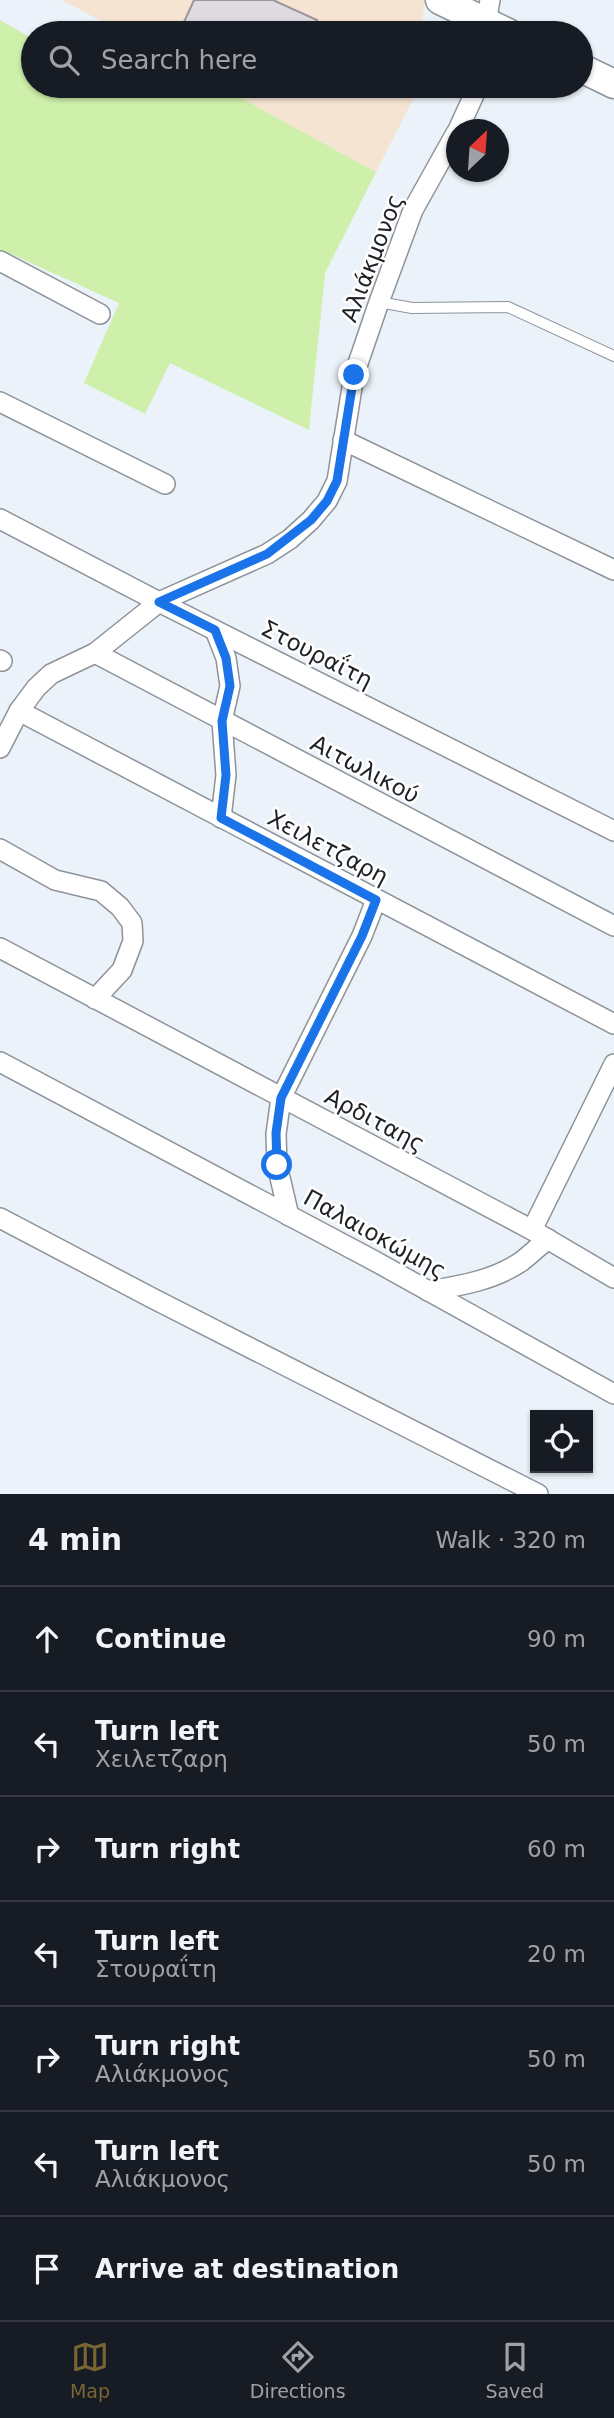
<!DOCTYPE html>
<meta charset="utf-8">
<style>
body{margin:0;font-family:"DejaVu Sans",sans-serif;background:#20242c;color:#f1f3f6}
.controls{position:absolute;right:21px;bottom:21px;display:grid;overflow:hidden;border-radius:0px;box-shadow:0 2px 5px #0004}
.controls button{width:63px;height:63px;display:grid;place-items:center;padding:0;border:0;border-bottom:2px solid #363941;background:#171b24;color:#f1f3f6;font:35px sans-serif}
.compass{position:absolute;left:446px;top:119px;width:63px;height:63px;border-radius:50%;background:#171b24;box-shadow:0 2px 5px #0004;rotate:25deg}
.stop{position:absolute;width:21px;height:21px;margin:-16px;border:5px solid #1a73e8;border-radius:50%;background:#fff}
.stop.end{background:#1a73e8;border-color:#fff;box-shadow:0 2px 7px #0008}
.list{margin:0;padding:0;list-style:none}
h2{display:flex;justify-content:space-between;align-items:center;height:91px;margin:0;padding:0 28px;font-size:30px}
h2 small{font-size:23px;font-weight:400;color:#9ea1a6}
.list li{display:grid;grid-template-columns:46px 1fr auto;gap:21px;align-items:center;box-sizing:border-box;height:105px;padding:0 28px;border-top:2px solid #363941}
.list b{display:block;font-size:26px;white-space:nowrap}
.list p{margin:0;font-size:23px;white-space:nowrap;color:#9ea1a6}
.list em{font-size:23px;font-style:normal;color:#9ea1a6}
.icon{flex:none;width:38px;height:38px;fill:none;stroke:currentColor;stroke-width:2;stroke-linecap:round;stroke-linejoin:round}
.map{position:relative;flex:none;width:614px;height:1494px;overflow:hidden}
.search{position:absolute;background:#171b24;box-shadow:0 2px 5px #0004;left:21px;right:21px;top:21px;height:77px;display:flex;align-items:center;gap:18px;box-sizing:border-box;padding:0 24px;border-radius:38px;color:#9ea1a6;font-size:26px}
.sheet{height:826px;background:#171b24}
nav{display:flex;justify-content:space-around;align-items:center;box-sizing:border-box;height:98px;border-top:2px solid #363941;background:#171b24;font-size:19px;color:#9ea1a6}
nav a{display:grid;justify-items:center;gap:4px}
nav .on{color:#786533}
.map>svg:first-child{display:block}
</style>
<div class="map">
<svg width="614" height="1494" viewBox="0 0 614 1494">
<rect width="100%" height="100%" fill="#ebf2f9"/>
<!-- commercial -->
<g fill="#f6e4d3">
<path d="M62 0H425L421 33H123Z"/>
<path d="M219 86H415L413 99 376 172Z"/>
</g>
<!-- green -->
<path fill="#cef0ab" d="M0 20 33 39V86H119L130 91 133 86H219L376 172 325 273 309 430 170 363 145 414 84 383 119 303 9 253 0 270Z"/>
<!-- building -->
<g fill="#dfd9e0" stroke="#9b969c" stroke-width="2">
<path d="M194 0H273L317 20 311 33H179Z"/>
<path d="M258 86H287L282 97Z"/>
</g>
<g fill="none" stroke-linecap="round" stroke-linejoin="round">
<!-- service casing -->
<g stroke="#8d9399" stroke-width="12">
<path id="service" d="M379 302 412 308 508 307 614 356"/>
</g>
<!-- minor casing -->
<g stroke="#8d9399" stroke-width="22">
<g id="minor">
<path d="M484 33 490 0"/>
<path d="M458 130 478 86"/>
<path d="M0 261 100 314"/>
<path d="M0 402 165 484"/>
<path d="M343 440 614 570"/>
<path d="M0 519 159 602 614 831"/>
<path d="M215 630 226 658 230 686 222 721 226 775 221 818"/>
<path d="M95 653 614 926"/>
<path d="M0 660 2 661"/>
<path d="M19 711 614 1024"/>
<path d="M0 748 19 711 36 688 51 674 95 653 159 602 267 554 290 539 311 520 327 501 337 481 354 375 379 302 413 210 456 133"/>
<path d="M0 849 55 880 101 891 120 907 132 923 133 941 122 970 95 999"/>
<path d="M0 948 532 1230 614 1278"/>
<path d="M0 1062 371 1259 614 1394"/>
<path d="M289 1216 277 1165 276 1134 281 1098 362 936 376 900"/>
<path d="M0 1218 154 1299 538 1494"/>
<path d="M532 1230 614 1064"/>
<path d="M428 1291C460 1286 495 1280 522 1261 531 1254 539 1246 548 1239"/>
</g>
</g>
<!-- secondary casing -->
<g stroke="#8d9399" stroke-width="31">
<g id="secondary">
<path d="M440 0 508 33"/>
<path d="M581 68 614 84"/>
</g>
</g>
<!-- service -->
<use href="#service" stroke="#fff" stroke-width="10"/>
<!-- minor -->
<use href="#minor" stroke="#fff" stroke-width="19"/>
<!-- secondary -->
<use href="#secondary" stroke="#fff" stroke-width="28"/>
</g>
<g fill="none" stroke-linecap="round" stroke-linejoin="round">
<!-- route -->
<path stroke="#1a73e8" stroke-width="9" d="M277 1165 276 1133 281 1098 362 936 376 900 221 818 226 775 222 721 230 686 226 658 215 630 159 602 267 554 311 520 327 501 337 481 354 375"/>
</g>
<g text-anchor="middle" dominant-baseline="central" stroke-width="5" stroke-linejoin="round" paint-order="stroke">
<!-- street labels -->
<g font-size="23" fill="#1f2124" stroke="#fff">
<text transform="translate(372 258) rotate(-69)">Αλιάκμονος</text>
<text transform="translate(317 654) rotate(27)">Στουραΐτη</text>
<text transform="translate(365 769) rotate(28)">Αιτωλικού</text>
<text transform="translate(328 847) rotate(28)">Χειλετζαρη</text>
<text transform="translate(375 1120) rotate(28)">Αρδιταης</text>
<text transform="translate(375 1234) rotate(29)">Παλαιοκώμης</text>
</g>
</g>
</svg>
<div class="controls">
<button><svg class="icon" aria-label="locate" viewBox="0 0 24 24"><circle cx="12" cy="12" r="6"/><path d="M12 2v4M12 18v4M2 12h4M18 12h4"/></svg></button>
</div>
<svg class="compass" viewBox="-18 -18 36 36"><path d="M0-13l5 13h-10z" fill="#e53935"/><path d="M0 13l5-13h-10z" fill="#9ea1a6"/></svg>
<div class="stop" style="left:277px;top:1165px"></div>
<div class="stop end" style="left:354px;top:375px"></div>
<div class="search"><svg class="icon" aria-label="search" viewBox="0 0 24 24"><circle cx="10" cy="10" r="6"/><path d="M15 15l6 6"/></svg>Search here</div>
</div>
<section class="sheet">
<h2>4 min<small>Walk · 320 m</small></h2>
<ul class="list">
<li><svg class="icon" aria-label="ahead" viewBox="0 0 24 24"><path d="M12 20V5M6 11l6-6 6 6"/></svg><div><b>Continue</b></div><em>90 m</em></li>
<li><svg class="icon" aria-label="left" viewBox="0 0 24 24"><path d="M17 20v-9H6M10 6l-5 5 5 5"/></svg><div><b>Turn left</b><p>Χειλετζαρη</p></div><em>50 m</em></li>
<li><svg class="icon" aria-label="right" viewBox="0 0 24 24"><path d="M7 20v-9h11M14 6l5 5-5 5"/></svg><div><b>Turn right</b></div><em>60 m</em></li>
<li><svg class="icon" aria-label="left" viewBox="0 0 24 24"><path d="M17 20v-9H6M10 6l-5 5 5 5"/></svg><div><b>Turn left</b><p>Στουραΐτη</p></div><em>20 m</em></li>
<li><svg class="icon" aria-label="right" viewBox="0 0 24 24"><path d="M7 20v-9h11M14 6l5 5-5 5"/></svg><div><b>Turn right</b><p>Αλιάκμονος</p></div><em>50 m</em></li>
<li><svg class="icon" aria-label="left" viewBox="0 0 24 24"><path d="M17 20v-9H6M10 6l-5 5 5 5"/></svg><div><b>Turn left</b><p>Αλιάκμονος</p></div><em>50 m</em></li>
<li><svg class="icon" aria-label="arrive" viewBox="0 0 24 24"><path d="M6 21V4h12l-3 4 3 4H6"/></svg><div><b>Arrive at destination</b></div></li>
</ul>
</section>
<nav>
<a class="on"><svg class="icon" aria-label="map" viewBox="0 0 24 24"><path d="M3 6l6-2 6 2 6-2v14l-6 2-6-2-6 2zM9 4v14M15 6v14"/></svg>Map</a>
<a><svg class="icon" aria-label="directions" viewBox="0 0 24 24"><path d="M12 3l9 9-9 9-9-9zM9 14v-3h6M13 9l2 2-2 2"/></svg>Directions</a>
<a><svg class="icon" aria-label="saved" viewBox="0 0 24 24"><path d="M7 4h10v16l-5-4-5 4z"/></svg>Saved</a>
</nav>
